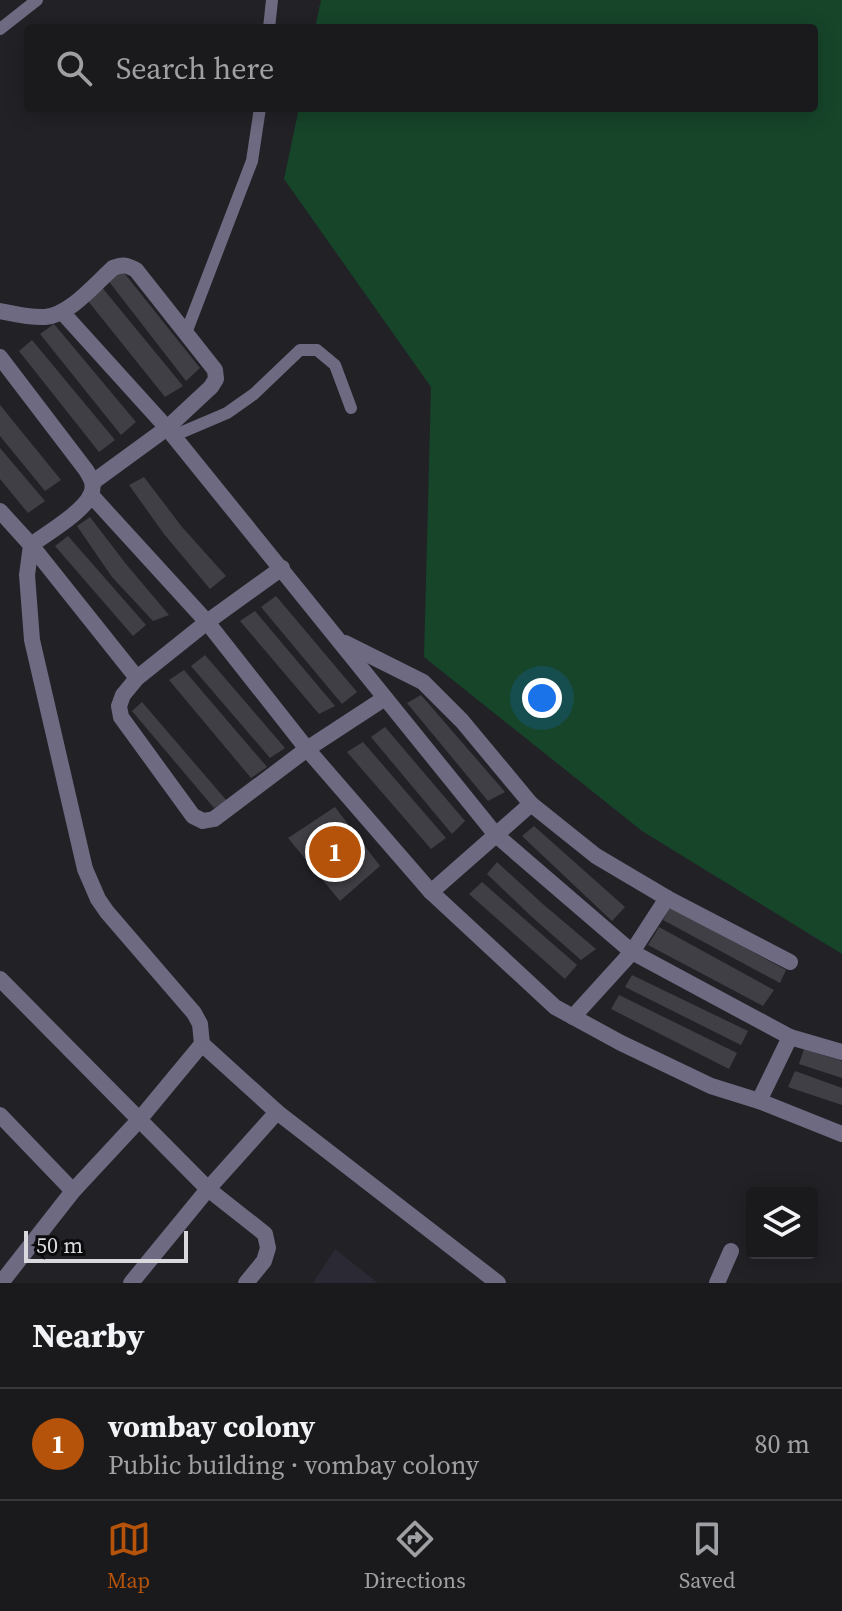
<!DOCTYPE html>
<meta charset="utf-8">
<style>
body{margin:0;font-family:"Source Serif 4",serif;background:#232225;color:#f1f3f6}
.controls{position:absolute;right:24px;bottom:24px;display:grid;overflow:hidden;border-radius:8px;box-shadow:0 4px 20px #0003}
.controls button{width:72px;height:72px;display:grid;place-items:center;padding:0;border:0;border-bottom:2px solid #38383b;background:#1a191c;color:#f1f3f6;font:40px sans-serif}
.scale{position:absolute;left:24px;bottom:20px;width:164px;box-sizing:border-box;padding-left:8px;border:4px solid #d9d8dc;border-top:0;font-size:22px;line-height:28px;white-space:nowrap;color:#d9d8dc;-webkit-text-stroke:6px #0b0b0d;paint-order:stroke}
.you{position:absolute;left:542px;top:698px;width:28px;height:28px;margin:-20px;border:6px solid #fff;border-radius:50%;background:#1a73e8;box-shadow:0 0 0 12px #1a73e833}
.badge{display:grid;place-items:center;width:52px;height:52px;border-radius:50%;background:#b45309;color:#fff;font-size:26px;font-weight:700}
.pin{position:absolute;translate:-50% -50%;border:4px solid #fff;box-shadow:0 2px 8px #0006}
.list{margin:0;padding:0;list-style:none}
h2{display:flex;justify-content:space-between;align-items:center;height:104px;margin:0;padding:0 32px;font-size:34px}
h2 small{font-size:26px;font-weight:400;color:#9fa0a3}
.list li{display:grid;grid-template-columns:52px 1fr auto;gap:24px;align-items:center;box-sizing:border-box;height:112px;padding:0 32px;border-top:2px solid #38383b}
.list b{display:block;font-size:30px;white-space:nowrap}
.list p{margin:0;font-size:26px;white-space:nowrap;color:#9fa0a3}
.list em{font-size:26px;font-style:normal;color:#9fa0a3}
.icon{flex:none;width:44px;height:44px;fill:none;stroke:currentColor;stroke-width:2;stroke-linecap:round;stroke-linejoin:round}
.map{position:relative;flex:none;width:842px;height:1283px;overflow:hidden}
.search{position:absolute;background:#1a191c;box-shadow:0 4px 20px #0003;left:24px;right:24px;top:24px;height:88px;display:flex;align-items:center;gap:20px;box-sizing:border-box;padding:0 28px;border-radius:8px;color:#9fa0a3;font-size:30px}
.sheet{height:216px;background:#1a191c}
nav{display:flex;justify-content:space-around;align-items:center;box-sizing:border-box;height:112px;border-top:2px solid #38383b;background:#1a191c;font-size:22px;color:#9fa0a3}
nav a{display:grid;justify-items:center;gap:4px}
nav .on{color:#b45309}
.map>svg:first-child{display:block}
</style>
<div class="map">
<svg width="842" height="1283" viewBox="0 0 842 1283">
<rect width="100%" height="100%" fill="#222126"/>
<!-- built -->
<path fill="#2a2934" d="M335 1249 378 1283H313Z"/>
<!-- green -->
<path fill="#16452a" d="M321 0H842V954L642 831 424 657 431 387 284 179 299 108H814V28H315Z"/>
<!-- building -->
<g fill="#403f45">
<path d="M121 269 200 368 186 381 107 279Z"/>
<path d="M100 285 183 386 165 397 84 296Z"/>
<path d="M54 324 136 422 121 435 40 334Z"/>
<path d="M32 340 115 440 99 452 19 351Z"/>
<path d="M0 405 61 480 45 491 0 436Z"/>
<path d="M0 448 45 501 28 513 0 479Z"/>
<path d="M144 477 182 527 226 576 210 589 164 534 129 485Z"/>
<path d="M90 517 126 564 169 615 153 621 112 577 77 526Z"/>
<path d="M68 536 146 625 133 636 55 546Z"/>
<path d="M276 596 357 692 342 704 261 607Z"/>
<path d="M255 611 335 706 319 714 240 621Z"/>
<path d="M205 655 285 748 270 758 191 666Z"/>
<path d="M184 670 267 767 251 778 169 680Z"/>
<path d="M421 695 505 792 488 801 407 703Z"/>
<path d="M142 702 227 801 214 808 132 711Z"/>
<path d="M385 727 465 821 452 834 371 737Z"/>
<path d="M363 742 446 838 431 849 347 752Z"/>
<path d="M335 807 380 866 340 901 288 838Z"/>
<path d="M534 826 625 907 612 921 522 836Z"/>
<path d="M497 862 544 905 596 949 581 960 532 917 487 874Z"/>
<path d="M482 882 577 965 565 979 469 894Z"/>
<path d="M670 907 786 970 780 983 663 920Z"/>
<path d="M659 927 774 990 763 1006 648 945Z"/>
<path d="M632 975 748 1031 741 1045 625 987Z"/>
<path d="M619 995 737 1053 729 1069 611 1009Z"/>
<path d="M804 1049 842 1061V1078L799 1064Z"/>
<path d="M795 1071 842 1088V1105L788 1087Z"/>
</g>
<g fill="none" stroke-linecap="round" stroke-linejoin="round">
<!-- service -->
<g stroke="#6d6a82" stroke-width="12">
<path d="M269 28 272 0"/>
<path d="M0 29 37 0"/>
<path d="M186 333 252 161 260 108"/>
<path d="M173 436 227 413 254 394 300 350H317L335 365 351 408"/>
</g>
<!-- minor -->
<g stroke="#6d6a82" stroke-width="16">
<path d="M0 311C15 314 31 318 45 317 70 315 95 284 113 268 123 264 127 265 136 270L215 370 216 379 211 387 167 428 93 482"/>
<path d="M62 312 167 428 496 835 632 952 790 1037 842 1052"/>
<path d="M91 495 207 622 307 749 431 892 555 1007 621 1043 711 1086 759 1101 842 1134"/>
<path d="M0 511 31 545 137 678"/>
<path d="M282 568 207 622 137 678 123 695 119 706 121 717 193 816 203 821 214 819 307 749 385 698"/>
<path d="M345 643 423 682 462 721 531 804 596 856 667 898 790 962"/>
<path d="M431 892 531 804"/>
<path d="M0 979 208 1189 265 1234 268 1248 264 1261 246 1283"/>
<path d="M573 1017 632 952 667 898"/>
<path d="M759 1101 790 1037"/>
<path d="M0 1115 73 1191"/>
<path d="M131 1283 208 1189 277 1112"/>
<path d="M717 1283 731 1251"/>
</g>
<!-- tertiary -->
<g stroke="#6d6a82" stroke-width="16">
<path d="M0 357 86 470C91 478 95 485 91 494 85 511 46 534 31 545L27 575 32 640 85 869 98 899 107 912 194 1013 200 1024 202 1044 277 1112 498 1283"/>
<path d="M1 1283 73 1191 139 1120 202 1044"/>
</g>
</g>
</svg>
<div class="controls">
<button><svg class="icon" aria-label="layers" viewBox="0 0 24 24"><path d="M12 4l9 5-9 5-9-5zM3 14l9 5 9-5"/></svg></button>
</div>
<div class="scale">50 m</div>
<div class="you"></div>
<div class="pin badge" style="left:335px;top:852px">1</div>
<div class="search"><svg class="icon" aria-label="search" viewBox="0 0 24 24"><circle cx="10" cy="10" r="6"/><path d="M15 15l6 6"/></svg>Search here</div>
</div>
<section class="sheet">
<h2>Nearby<small></small></h2>
<ul class="list">
<li><span class="badge">1</span><div><b>vombay colony</b><p>Public building · vombay colony</p></div><em>80 m</em></li>
</ul>
</section>
<nav>
<a class="on"><svg class="icon" aria-label="map" viewBox="0 0 24 24"><path d="M3 6l6-2 6 2 6-2v14l-6 2-6-2-6 2zM9 4v14M15 6v14"/></svg>Map</a>
<a><svg class="icon" aria-label="directions" viewBox="0 0 24 24"><path d="M12 3l9 9-9 9-9-9zM9 14v-3h6M13 9l2 2-2 2"/></svg>Directions</a>
<a><svg class="icon" aria-label="saved" viewBox="0 0 24 24"><path d="M7 4h10v16l-5-4-5 4z"/></svg>Saved</a>
</nav>
